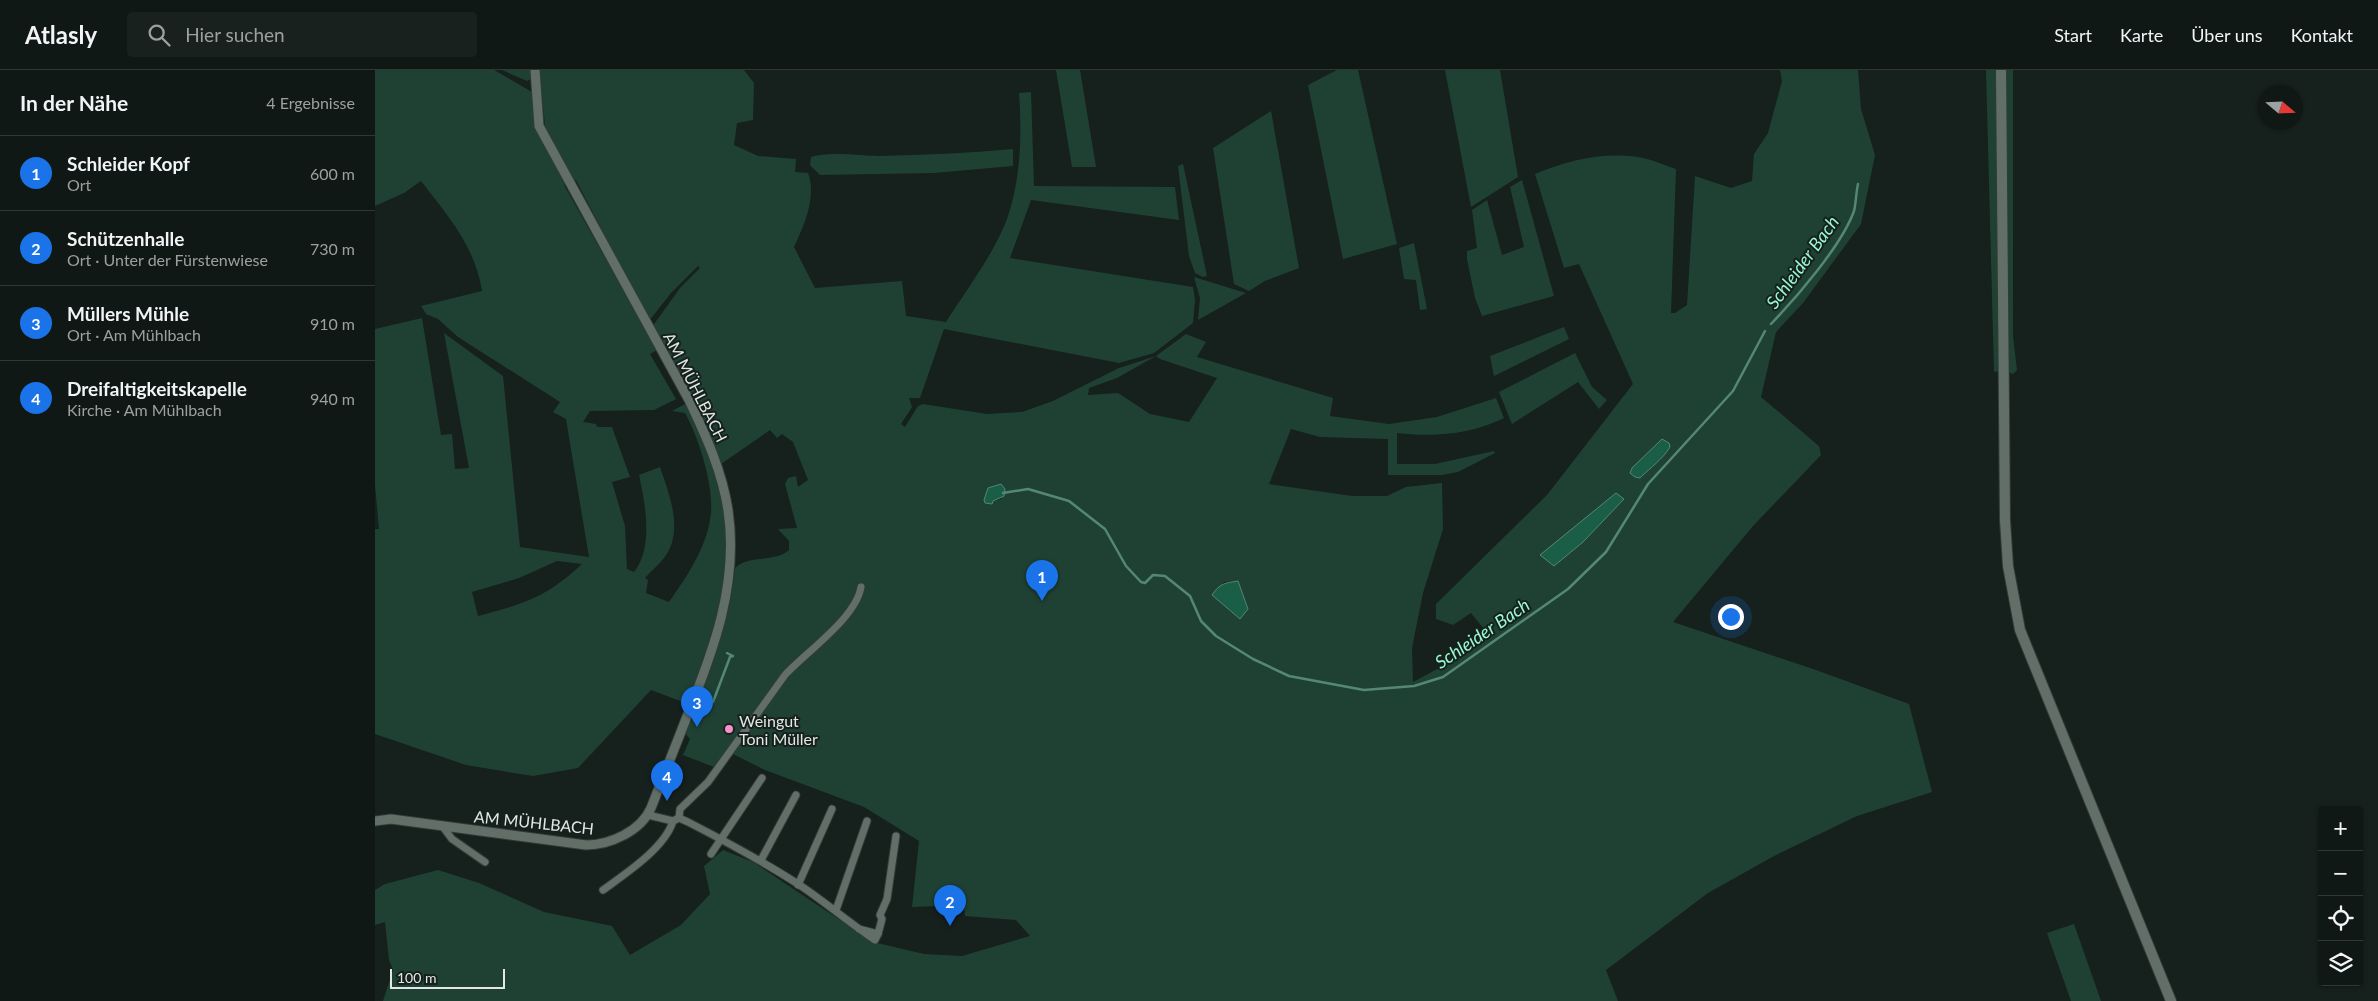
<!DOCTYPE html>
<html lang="de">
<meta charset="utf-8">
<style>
body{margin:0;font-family:Lato,sans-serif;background:#19211e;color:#f1f3f6}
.controls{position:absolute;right:15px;bottom:15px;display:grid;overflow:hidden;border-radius:5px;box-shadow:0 1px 4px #0004}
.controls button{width:45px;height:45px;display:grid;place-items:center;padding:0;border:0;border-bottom:1px solid #303734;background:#101815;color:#f1f3f6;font:25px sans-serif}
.compass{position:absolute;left:1883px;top:15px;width:45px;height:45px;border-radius:50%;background:#101815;box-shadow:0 1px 4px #0004;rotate:109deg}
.scale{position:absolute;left:15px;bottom:12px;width:115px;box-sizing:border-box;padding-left:5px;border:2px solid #e0e7e4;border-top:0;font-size:14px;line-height:18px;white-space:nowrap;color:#e0e7e4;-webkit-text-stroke:4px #16201c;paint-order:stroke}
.you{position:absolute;left:1355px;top:546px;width:18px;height:18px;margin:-12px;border:4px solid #fff;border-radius:50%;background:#1a73e8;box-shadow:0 0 0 8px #1a73e833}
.badge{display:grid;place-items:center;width:32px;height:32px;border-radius:50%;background:#1a73e8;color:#fff;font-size:16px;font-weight:700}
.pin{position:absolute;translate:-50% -41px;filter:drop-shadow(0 1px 2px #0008)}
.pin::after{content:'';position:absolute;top:26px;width:18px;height:15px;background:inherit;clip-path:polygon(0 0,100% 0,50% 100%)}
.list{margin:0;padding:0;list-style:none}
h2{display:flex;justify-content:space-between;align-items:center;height:65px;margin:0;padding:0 20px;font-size:21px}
h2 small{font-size:16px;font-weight:400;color:#9ca0a0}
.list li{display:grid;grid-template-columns:32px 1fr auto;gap:15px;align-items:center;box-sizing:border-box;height:75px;padding:0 20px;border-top:1px solid #303734}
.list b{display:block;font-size:19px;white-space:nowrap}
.list p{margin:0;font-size:16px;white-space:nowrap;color:#9ca0a0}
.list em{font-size:16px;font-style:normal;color:#9ca0a0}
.icon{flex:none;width:28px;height:28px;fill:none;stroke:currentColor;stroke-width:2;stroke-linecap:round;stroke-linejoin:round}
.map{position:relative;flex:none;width:2003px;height:931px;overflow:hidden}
header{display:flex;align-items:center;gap:30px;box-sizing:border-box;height:70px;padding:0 25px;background:#101815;border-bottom:1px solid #303734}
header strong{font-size:24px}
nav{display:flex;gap:28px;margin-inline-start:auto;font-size:18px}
.search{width:350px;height:45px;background:#19211e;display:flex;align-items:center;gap:12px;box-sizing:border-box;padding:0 18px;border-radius:5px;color:#9ca0a0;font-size:19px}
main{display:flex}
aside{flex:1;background:#101815}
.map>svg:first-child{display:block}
</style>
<header>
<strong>Atlasly</strong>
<div class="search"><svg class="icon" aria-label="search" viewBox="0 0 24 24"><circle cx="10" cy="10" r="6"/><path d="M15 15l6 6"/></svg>Hier suchen</div>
<nav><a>Start</a><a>Karte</a><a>Über uns</a><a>Kontakt</a></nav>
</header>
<main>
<aside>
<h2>In der Nähe<small>4 Ergebnisse</small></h2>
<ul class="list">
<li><span class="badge">1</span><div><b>Schleider Kopf</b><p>Ort</p></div><em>600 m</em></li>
<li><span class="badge">2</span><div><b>Schützenhalle</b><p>Ort · Unter der Fürstenwiese</p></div><em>730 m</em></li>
<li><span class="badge">3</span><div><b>Müllers Mühle</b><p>Ort · Am Mühlbach</p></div><em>910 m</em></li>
<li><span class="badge">4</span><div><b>Dreifaltigkeitskapelle</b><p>Kirche · Am Mühlbach</p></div><em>940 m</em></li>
</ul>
</aside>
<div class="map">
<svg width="2003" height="931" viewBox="0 0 2003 931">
<rect width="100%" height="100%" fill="#16201c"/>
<!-- green -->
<g fill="#1f4134" fill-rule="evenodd">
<path d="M0 0H119L157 22 161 57 170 55 164 0H369L379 13 378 50 362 53 359 75 383 86 421 89 420 102 433 103C442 126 429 156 419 177L440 218 527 211 531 246 571 252C590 222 620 182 632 149 646 109 647 65 644 23L656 22 659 116 800 117 804 150 656 130 635 188 818 217 820 230 818 253 779 283 744 293 569 259 545 328H534L537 337 526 354 530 357 543 336 548 334 612 344 647 342 678 331 744 298 781 286 811 264 831 272 822 287 958 328 955 346 1014 354 1062 347 1121 328 1129 348C1095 365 1058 367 1022 363V394H1060L1119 381 1120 383 1083 402 1067 405H1013V369L945 367 916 359 894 414 977 426H1012L1031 417 1067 413 1068 459 1048 523 1037 578 1038 612 1096 581 1113 564 1096 543 1078 555 1061 549V534L1172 425 1258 314 1204 194 1189 198 1160 104C1193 90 1228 82 1263 87 1276 89 1289 95 1301 99L1296 243H1300L1312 235 1320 106 1356 118 1377 111 1379 84 1393 63 1407 11 1405 0H1483L1486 39 1500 85 1486 154 1428 233 1401 262 1386 327 1444 376 1446 385 1378 456 1298 552 1441 600 1534 634 1557 722 1482 746 1399 786 1333 823 1231 900 1243 931H8L18 900 14 890 10 852 0 855V820L10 814 63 800 104 813 169 842 237 856 255 885 306 855 335 824 329 796 348 780 378 792 498 872 549 884 587 886 655 866 641 850 590 846 589 835 537 837 544 771 489 737 390 700 352 681 339 697 308 685 315 669 310 663C331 610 355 556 360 498 374 484 400 493 414 480V471L403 459 422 458 410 414 413 408 421 406 423 417 433 410 418 372 407 364 402 368 395 360 346 394 331 357 277 257 305 218 325 198 323 196 296 223 274 251 201 110 189 115 282 280 275 284 301 329 279 340 215 341 208 352 221 354 222 357H237L255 407 237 412 250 456 252 499 259 502C279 477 270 433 264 405L285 397C293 421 306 452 295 478 290 490 279 498 270 508L273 510 271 523 294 532C311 508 330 480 335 450 341 421 324 368 310 343L297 341 312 333C322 355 331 378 339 401 342 410 347 420 349 429 360 507 340 563 313 634L276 620 203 698 158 706 91 695 0 664V459H4L0 415V259L47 248 66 365 77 364 80 399 94 398 69 263 128 306 145 477 214 487 191 349 178 342 185 332 83 267 63 249 51 244 46 236 107 221C100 176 73 146 46 111L29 123 0 136ZM781 286 785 289 842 308 814 352 775 344 743 323 713 325 714 318 742 308ZM626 414V429L618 431 613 418ZM1248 430 1208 472 1179 496 1166 485ZM182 491 207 494C170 528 151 533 103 546L97 522 144 508ZM863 511 873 538 865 549 837 525 849 512Z"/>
<path d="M127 0H156L157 8 152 11Z"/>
<path d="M681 0H705L721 97H697Z"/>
<path d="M962 0H983L1022 174 968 189 933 15Z"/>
<path d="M1070 0H1125L1143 107 1096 137Z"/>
<path d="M1611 0H1623L1625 298 1623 301 1619 302Z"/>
<path d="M1631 0H1638V266L1642 300 1638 304 1633 302Z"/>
<path d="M896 41 924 198 890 211 874 221 859 214 838 78Z"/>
<path d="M638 79V96L559 103 445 105 435 95 436 87C455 81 484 86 504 86 549 85 593 83 638 79Z"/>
<path d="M808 94 832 206 828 207 820 203 814 186 803 96Z"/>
<path d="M1147 110 1179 226 1107 246 1100 228 1092 189V181L1102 178 1097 140 1112 130 1127 185 1149 177 1135 117Z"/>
<path d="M1039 173 1052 239 1045 240 1041 210 1029 209 1024 178Z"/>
<path d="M819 207 871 223 823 250 825 228Z"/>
<path d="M1189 257 1194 269 1119 306 1115 286Z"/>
<path d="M1200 283 1217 317 1232 330 1224 339 1203 312 1137 354 1124 322Z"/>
<path d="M1699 854 1726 931H1696L1672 863Z"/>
</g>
<!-- water -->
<g fill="#1a5e47" stroke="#558776">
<path d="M1287 369 1294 373 1295 377C1287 390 1276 397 1265 408L1260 407 1255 403 1257 398Z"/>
<path d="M626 414 630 419 629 426 618 431 617 434 610 433 609 430 613 418Z"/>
<path d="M1241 423 1249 429 1208 472 1179 496 1165 485Z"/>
<path d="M863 511 873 539 865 549 837 525C845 513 850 513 863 511Z"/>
</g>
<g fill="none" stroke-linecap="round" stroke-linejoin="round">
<!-- stream -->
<g stroke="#558776" stroke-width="2.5">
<path d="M1396 254C1421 228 1467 175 1479 141 1481 133 1481 123 1483 114"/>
<path d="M628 423 653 419 694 431 730 459 751 496 766 512 770 513 778 505 790 506 815 526 826 551 841 566 878 589 914 606 989 620 1039 616 1068 607 1193 519 1231 482 1273 414 1358 321 1390 261"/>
<path d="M332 631 338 632 355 587 358 586 352 583"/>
</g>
<!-- minor casing -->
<g stroke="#343b37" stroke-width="9">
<g id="minor">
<path d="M273 745 298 751 304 748 313 752C350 771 387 791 423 814 449 831 473 852 500 870L503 864 484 859"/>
<path d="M304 748 305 739 333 712 410 605C431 582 481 548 486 517"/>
<path d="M68 757 77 769 110 792"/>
<path d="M336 784 387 708"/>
<path d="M386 790 421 725"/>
<path d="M423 815 457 739"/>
<path d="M228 820C250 804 290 778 298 751"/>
<path d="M461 840 492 751"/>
<path d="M503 864 507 849 505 845 512 829 521 766"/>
</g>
</g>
<!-- tertiary casing -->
<g stroke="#343b37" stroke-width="11">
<path id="tertiary" d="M0 751 16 749 211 775C235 775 266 761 276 738 288 708 299 679 311 649 338 582 364 514 353 440 347 401 331 366 314 330L164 56 160 0"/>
</g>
<!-- secondary casing -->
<g stroke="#343b37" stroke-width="12">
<path id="secondary" d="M1626 0 1630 450 1633 496 1645 560 1796 931"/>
</g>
<!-- minor -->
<use href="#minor" stroke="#626f69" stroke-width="7"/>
<!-- tertiary -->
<use href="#tertiary" stroke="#626f69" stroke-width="9"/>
<!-- secondary -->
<use href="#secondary" stroke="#626f69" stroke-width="10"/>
</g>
<!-- markers -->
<circle fill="#f990ca" stroke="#16201c" stroke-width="2" cx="354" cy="659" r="5"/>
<g text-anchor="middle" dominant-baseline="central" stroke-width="4" stroke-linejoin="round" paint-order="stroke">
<!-- street labels -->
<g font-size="16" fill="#e0e7e4" stroke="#16201c">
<text transform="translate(321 317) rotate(63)">AM MÜHLBACH</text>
<text transform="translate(159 752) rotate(6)">AM MÜHLBACH</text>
</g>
<!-- poi labels -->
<g font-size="16" fill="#e0e7e4" stroke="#16201c" text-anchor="start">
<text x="364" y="650">Weingut<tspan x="364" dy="18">Toni Müller</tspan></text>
</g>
<!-- water labels -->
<g font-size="18" font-style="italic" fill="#98f9d1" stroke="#16201c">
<text transform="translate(1427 192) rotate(-54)">Schleider Bach</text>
<text transform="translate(1107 563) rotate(-34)">Schleider Bach</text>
</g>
</g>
</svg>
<div class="controls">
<button>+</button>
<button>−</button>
<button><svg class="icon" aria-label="locate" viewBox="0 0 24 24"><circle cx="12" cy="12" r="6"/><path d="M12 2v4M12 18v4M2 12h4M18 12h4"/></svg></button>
<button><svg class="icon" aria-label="layers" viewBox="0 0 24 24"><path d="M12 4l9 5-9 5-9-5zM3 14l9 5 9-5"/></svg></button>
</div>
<svg class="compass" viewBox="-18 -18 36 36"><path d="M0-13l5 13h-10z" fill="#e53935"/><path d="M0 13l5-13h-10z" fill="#9ca0a0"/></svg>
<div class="scale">100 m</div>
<div class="you"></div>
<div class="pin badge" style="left:667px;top:531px">1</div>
<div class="pin badge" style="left:575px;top:856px">2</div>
<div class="pin badge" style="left:322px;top:657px">3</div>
<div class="pin badge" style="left:292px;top:731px">4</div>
</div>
</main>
